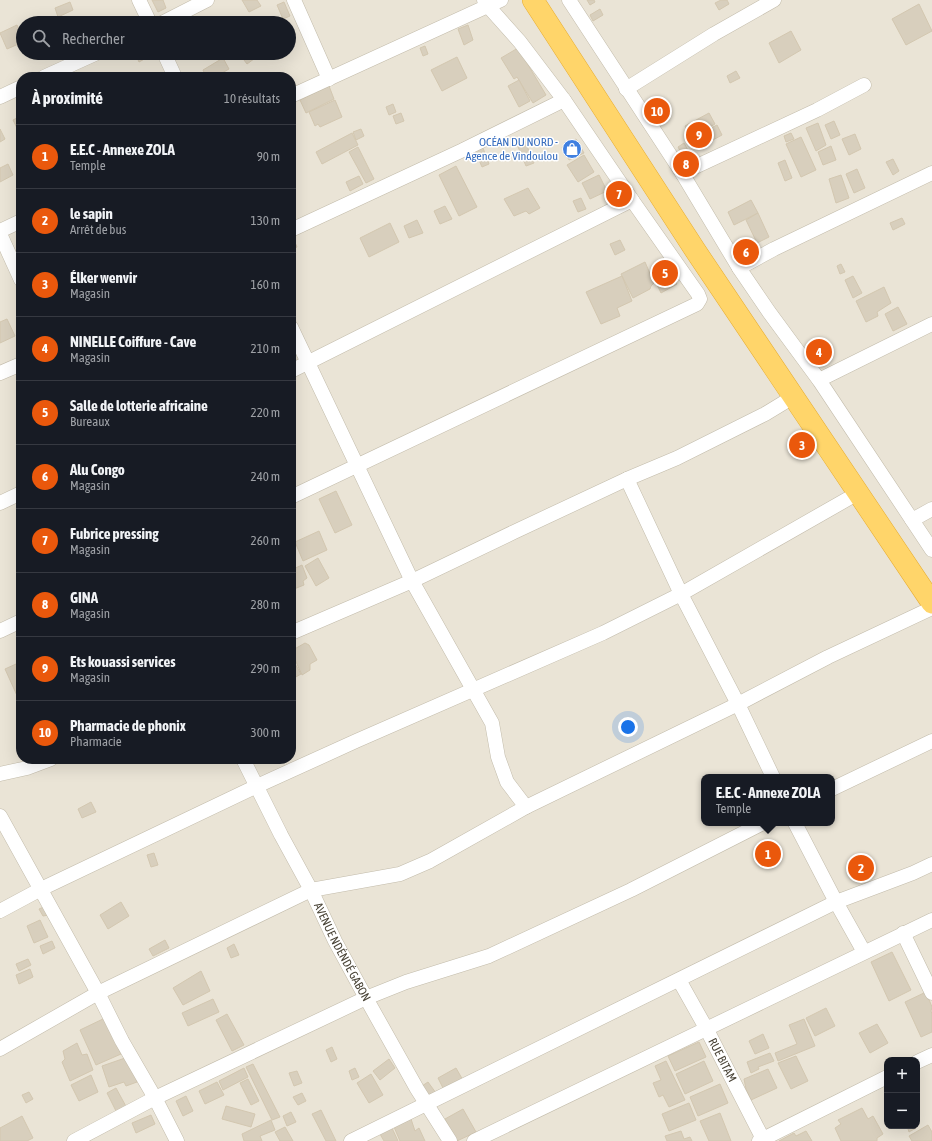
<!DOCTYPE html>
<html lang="fr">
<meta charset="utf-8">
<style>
body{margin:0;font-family:"Asap Condensed",sans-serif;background:#20242c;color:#f1f3f6}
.controls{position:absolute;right:12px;bottom:12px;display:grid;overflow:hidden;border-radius:8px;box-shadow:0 4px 16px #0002}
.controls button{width:36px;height:36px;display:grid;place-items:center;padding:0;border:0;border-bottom:1px solid #363941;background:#171b24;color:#f1f3f6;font:20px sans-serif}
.you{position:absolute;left:628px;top:727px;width:14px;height:14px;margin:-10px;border:3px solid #fff;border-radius:50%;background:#1a73e8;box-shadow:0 0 0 6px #1a73e833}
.badge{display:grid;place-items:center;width:26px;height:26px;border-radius:50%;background:#ea580c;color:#fff;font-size:13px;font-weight:700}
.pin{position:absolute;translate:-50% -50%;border:2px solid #fff;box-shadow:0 1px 4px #0006}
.popup{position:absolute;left:701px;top:774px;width:134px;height:52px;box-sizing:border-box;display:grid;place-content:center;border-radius:8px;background:#171b24;filter:drop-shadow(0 1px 3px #0005);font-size:13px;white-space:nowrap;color:#9ea1a6}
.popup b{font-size:15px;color:#f1f3f6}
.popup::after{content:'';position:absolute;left:50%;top:100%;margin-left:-8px;border:8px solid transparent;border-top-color:#171b24}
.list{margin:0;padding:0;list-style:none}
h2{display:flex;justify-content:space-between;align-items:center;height:52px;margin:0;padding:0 16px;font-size:17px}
h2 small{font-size:13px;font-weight:400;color:#9ea1a6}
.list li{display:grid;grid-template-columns:26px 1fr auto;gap:12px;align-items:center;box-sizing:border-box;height:64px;padding:0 16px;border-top:1px solid #363941}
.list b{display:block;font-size:15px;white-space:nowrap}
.list p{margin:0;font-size:13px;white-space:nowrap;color:#9ea1a6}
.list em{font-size:13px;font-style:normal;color:#9ea1a6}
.icon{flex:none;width:22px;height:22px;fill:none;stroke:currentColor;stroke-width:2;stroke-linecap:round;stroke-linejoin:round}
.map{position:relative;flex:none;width:932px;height:1141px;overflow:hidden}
.search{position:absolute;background:#171b24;box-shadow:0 4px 16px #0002;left:16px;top:16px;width:280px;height:44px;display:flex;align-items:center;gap:10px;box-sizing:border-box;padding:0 14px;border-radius:22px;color:#9ea1a6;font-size:15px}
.panel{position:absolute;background:#171b24;box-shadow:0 4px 16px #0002;left:16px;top:72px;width:280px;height:692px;border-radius:16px}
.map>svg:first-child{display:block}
</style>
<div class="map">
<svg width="932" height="1141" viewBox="0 0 932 1141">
<rect width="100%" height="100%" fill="#f5f2e9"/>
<!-- residential -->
<path fill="#eae4d6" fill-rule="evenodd" d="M0 0H932V1141H0ZM23 23H289V53H23ZM21 77H291V759H21ZM704 777H832V823H704ZM887 1060H917V1126H887Z"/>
<!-- building -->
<g fill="#d8cfbd" stroke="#d3c7b0">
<path d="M152 0H163L166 8 158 12Z"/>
<path d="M242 0H257L261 6 249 12Z"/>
<path d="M587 0H594L595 2 590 5Z"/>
<path d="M721 0H727L729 4 719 10 715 3Z"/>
<path d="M70 2 73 10 58 17 55 8Z"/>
<path d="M284 2 290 16 283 19 277 5Z"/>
<path d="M919 4 932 31 906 45 892 19Z"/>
<path d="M600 9 603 15 593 21 590 15Z"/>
<path d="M17 25 23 38V42L7 49 0 33Z"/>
<path d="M468 25 473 40 464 45 458 29Z"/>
<path d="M791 31 801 50 779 63 769 43Z"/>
<path d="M425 46 428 54 423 56 420 48Z"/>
<path d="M518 48 546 95 533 103 517 77 514 79 501 58Z"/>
<path d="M135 53H146L148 57 139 62Z"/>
<path d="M245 53H257L258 56 247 64 241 56Z"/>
<path d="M457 57 467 78 442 91 431 70Z"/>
<path d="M223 58 229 69 215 77H206L203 70Z"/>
<path d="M736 71 740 78 730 83 727 76Z"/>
<path d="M519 80 530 101 519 107 508 86Z"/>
<path d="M329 86 334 99 306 113 300 100Z"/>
<path d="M335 100 342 117 320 127 318 124 315 126 309 112Z"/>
<path d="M660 100 664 107 658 110 654 103Z"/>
<path d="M393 104 396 112 389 115 386 107Z"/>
<path d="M401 113 404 121 396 124 393 116Z"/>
<path d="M709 113 715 124 691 138 685 126Z"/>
<path d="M21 116V136L13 120Z"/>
<path d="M834 121 840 135 831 139 825 125Z"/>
<path d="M818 123 826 145 816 151 806 128Z"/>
<path d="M717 125 722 135 698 148 693 137Z"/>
<path d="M0 129 5 139 0 142Z"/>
<path d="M361 129 364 136 356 140 353 132Z"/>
<path d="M352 133 358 145 322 164 316 152Z"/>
<path d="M791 133 794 139 786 142 784 136Z"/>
<path d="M855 134 861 149 849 155 842 139Z"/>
<path d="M801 137 816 170 801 177 786 144Z"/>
<path d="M524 139 534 163 526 166 516 142Z"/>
<path d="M576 139 584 153 569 160 562 147Z"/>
<path d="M684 143 690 154 684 158 678 147Z"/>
<path d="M831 146 836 160 823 165 818 152Z"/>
<path d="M358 147 374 179 366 183 349 152Z"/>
<path d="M483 148 489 164 482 167 475 151Z"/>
<path d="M584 155 594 172 578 182 567 165Z"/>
<path d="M893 159 899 171 893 175 886 162Z"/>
<path d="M785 160 792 178 785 181 778 163Z"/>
<path d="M8 164 13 175 0 182V168Z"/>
<path d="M456 166 477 207 459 216 439 175Z"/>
<path d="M857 169 865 188 854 193 846 174Z"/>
<path d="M599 175 607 191 590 199 582 183Z"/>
<path d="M841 175 849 198 836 203 829 179Z"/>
<path d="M359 176 363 184 350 191 346 182Z"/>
<path d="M528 188 540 208 529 214 526 211 514 216 504 199Z"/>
<path d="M581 198 586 209 578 212 573 201Z"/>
<path d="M751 200 758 213 734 225 728 212Z"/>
<path d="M445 206 452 219 440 224 434 211Z"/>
<path d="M758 213 769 237 757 243 746 220Z"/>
<path d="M902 218 905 224 893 230 890 223Z"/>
<path d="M417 220 423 233 409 238 404 226Z"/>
<path d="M390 223 399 242 369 257 360 238Z"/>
<path d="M294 240 297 247 291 250V242Z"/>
<path d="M620 240 625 250 615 255 610 244Z"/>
<path d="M645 262 654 283 651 286 650 289 633 298 621 274Z"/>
<path d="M666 264 677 284 661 293 651 272Z"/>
<path d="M841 264 845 272 840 274 837 266Z"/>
<path d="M622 276 632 301 617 308 620 316 601 324 586 292Z"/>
<path d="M853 276 862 293 853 298 845 280Z"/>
<path d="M884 287 891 303 877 312 878 316 866 322 856 301Z"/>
<path d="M898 307 907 324 893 331 885 314Z"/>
<path d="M7 319 15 336 0 343V322Z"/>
<path d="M336 491 352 525 335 533 319 499Z"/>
<path d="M319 531 327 550 303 561 295 542Z"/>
<path d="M318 558 329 578 316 586 305 566Z"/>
<path d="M302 565 307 578 303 581 304 585 294 589 291 582V570Z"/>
<path d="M305 643 309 645 317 660 310 664V670L302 675 291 651Z"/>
<path d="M294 662 301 674 294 678 291 673V664Z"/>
<path d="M16 664 18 667 21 666V699L19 700 5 669Z"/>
<path d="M91 802 96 812 82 818 78 809Z"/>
<path d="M154 853 158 865 151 867 147 855Z"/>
<path d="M55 902 49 915 43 916 39 909Z"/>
<path d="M121 902 129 916 108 929 100 915Z"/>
<path d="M40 920 48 937 34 943 27 926Z"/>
<path d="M165 940 169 948 153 956 149 949Z"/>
<path d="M52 941 55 948 43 954 40 946Z"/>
<path d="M234 944 239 955 231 958 227 948Z"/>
<path d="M892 952 911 990 889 1001 871 962Z"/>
<path d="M28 959 31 965 19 971 16 964Z"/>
<path d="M30 969 33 977 19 984 16 975Z"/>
<path d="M201 971 210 991 183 1005 173 988Z"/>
<path d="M926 992 932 1007 931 1011 932 1014V1032L921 1037 905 1002Z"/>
<path d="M213 999 219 1012 188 1026 182 1013Z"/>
<path d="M826 1008 835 1026 815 1036 806 1018Z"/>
<path d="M227 1014 244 1045 232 1051 216 1020Z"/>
<path d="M105 1018 121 1054 96 1065 80 1030Z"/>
<path d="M804 1019 815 1046 778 1061 775 1053 797 1044 789 1025Z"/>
<path d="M877 1024 888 1043 870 1053 859 1033Z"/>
<path d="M763 1034 769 1048 755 1054 749 1041Z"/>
<path d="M699 1042 706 1057 675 1071 668 1056Z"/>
<path d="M77 1043 82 1055 87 1054 93 1070 70 1081 62 1062 65 1059 63 1051Z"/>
<path d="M332 1047 337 1059 331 1062 326 1050Z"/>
<path d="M770 1053 774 1061 758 1067 759 1069 751 1073 747 1062Z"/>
<path d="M796 1056 808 1081 791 1089 778 1063Z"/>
<path d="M128 1057 137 1082 126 1086 124 1082 109 1087 102 1066Z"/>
<path d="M389 1059 395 1068 380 1080 373 1071Z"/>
<path d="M666 1061 685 1100 669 1107 663 1095 659 1097 653 1083 661 1080 655 1066Z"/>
<path d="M704 1061 713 1081 685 1094 676 1074Z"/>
<path d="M253 1064 280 1117 272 1120 246 1067Z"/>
<path d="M244 1068 248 1077 223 1090 219 1081Z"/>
<path d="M355 1068 359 1077 352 1080 349 1071Z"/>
<path d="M456 1068 464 1082 445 1092 438 1078Z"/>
<path d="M768 1069 777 1088 751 1100 746 1089 744 1079Z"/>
<path d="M297 1071 302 1083 294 1086 289 1073Z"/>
<path d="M371 1074 383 1095 369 1103 357 1083Z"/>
<path d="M91 1075 98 1092 79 1101 71 1085Z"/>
<path d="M248 1079 259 1101 251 1105 240 1083Z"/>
<path d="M217 1082 224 1095 205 1104 199 1091Z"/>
<path d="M428 1082 436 1093 429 1098 422 1086Z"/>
<path d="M720 1084 728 1103 698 1116 690 1097Z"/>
<path d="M116 1088 128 1110 118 1115 107 1093Z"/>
<path d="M29 1092 33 1099 26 1103 22 1095Z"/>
<path d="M302 1093 306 1101 298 1105 293 1097Z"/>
<path d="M186 1096 193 1111 183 1116 176 1101Z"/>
<path d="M689 1103 696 1120 669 1131 662 1114Z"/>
<path d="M226 1106 255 1114 251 1127 222 1119Z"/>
<path d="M862 1108 868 1119 873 1116 883 1134 877 1138V1141H841L835 1128 841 1124 838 1120Z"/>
<path d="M463 1109 476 1132 457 1141 445 1119Z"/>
<path d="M321 1110 336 1141H326L312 1114Z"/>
<path d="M291 1112 296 1122 287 1126 283 1116Z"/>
<path d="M720 1113 731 1141H709L700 1121Z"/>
<path d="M151 1115 155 1124 136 1133 132 1123Z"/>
<path d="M22 1116 33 1138 27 1141H0V1128Z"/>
<path d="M411 1119 415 1131 419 1128 425 1141H400L394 1127Z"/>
<path d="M271 1120 275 1130 260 1136 262 1141H244L242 1134Z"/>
<path d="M928 1125 932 1132V1141H912L909 1136Z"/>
<path d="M907 1126H915L916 1128 909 1132Z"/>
<path d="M285 1127 293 1141H280L275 1132Z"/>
<path d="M392 1128 398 1141H384L380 1134Z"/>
<path d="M681 1131 684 1139 690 1137 692 1141H667L665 1136Z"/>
<path d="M806 1131 812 1141H779L794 1133 796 1136Z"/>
</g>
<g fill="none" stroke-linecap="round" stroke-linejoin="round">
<!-- minor casing -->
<g stroke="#c2bbaa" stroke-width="15">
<g id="minor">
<path d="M139 0 150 23"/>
<path d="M294 0 329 79"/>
<path d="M569 0 682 173 739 268 769 312 819 380 932 550"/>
<path d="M162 23 207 0"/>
<path d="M164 53 175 77"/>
<path d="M44 77 97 53"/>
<path d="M626 89 714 34 774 0"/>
<path d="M291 96 501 0"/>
<path d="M0 97 21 87"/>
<path d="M682 173 817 110 864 85"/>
<path d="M291 230 463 150 564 100"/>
<path d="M0 231 21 221"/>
<path d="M0 234 21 280"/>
<path d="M739 268 774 249 932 173"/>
<path d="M291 327 412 581 492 723 498 757 507 782 526 807"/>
<path d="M291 371 632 200"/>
<path d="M0 373 21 364"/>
<path d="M819 380 932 324"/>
<path d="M627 479 681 594 738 704 773 777"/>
<path d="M291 497 697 304 700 299 698 294 632 200 564 100 520 42 488 6 484 0"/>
<path d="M0 503 21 493"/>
<path d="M912 520 932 509"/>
<path d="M0 631 21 621"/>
<path d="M291 633 412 581 514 532 627 479 677 458 765 414 793 397"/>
<path id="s1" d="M243 759 281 835 311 890 335 941 366 998 417 1089 450 1141"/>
<path d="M0 774 27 768 51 759"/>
<path d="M832 789 932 741"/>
<path d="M0 816 98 993 122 1041 155 1098 177 1141"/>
<path d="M795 823 836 902 864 952"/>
<path d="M0 911 41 889 257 786 356 741 603 633 681 594 858 493"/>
<path d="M903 933 932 993"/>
<path id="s2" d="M679 980 706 1028 764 1141"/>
<path d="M0 1049 98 993 311 890 400 874 430 861 526 807 738 704 828 657 932 608"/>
<path d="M917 1062 932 1055"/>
<path d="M74 1141 155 1098 366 998 406 982 489 956 631 890 763 823"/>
<path d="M351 1141 836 902 913 873 932 864"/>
<path d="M474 1141 932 920"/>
<path d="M759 1141 887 1077"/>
</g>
</g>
<!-- highway casing -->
<g stroke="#e8ad30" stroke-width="22">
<path id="highway" d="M533 0 695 250 932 603"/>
</g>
<!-- minor -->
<use href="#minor" stroke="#fff" stroke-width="14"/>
<!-- highway -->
<use href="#highway" stroke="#ffd56a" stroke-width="21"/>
</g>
<!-- icons -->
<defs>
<g id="shop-disc" transform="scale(1)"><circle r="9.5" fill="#3f7fe0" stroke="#fff"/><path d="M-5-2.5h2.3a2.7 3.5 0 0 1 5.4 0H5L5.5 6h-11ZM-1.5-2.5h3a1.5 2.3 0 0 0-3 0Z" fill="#fff"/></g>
</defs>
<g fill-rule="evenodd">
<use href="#shop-disc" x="572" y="149"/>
</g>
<g text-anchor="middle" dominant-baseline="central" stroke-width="3" stroke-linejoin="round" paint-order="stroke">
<!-- shop labels -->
<g font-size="12" fill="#366cbe" stroke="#fff" text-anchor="end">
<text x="558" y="142">OCÉAN DU NORD -<tspan x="558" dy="14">Agence de Vindoulou</tspan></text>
</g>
<!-- street labels -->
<g font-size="12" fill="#494336" stroke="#fff">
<text stroke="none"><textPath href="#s1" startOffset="217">AVENUE NDÉNDÉ GABON</textPath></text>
<text stroke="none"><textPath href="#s2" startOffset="91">RUE BITAM</textPath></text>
</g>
</g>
</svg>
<div class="controls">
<button>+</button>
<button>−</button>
</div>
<div class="you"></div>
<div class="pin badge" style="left:768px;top:854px">1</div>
<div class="popup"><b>E.E.C - Annexe ZOLA</b>Temple</div>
<div class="pin badge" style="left:861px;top:868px">2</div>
<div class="pin badge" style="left:802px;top:445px">3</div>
<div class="pin badge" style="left:819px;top:352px">4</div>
<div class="pin badge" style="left:665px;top:273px">5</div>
<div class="pin badge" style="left:746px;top:252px">6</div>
<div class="pin badge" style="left:619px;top:194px">7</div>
<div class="pin badge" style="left:686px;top:164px">8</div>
<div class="pin badge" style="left:699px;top:135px">9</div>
<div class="pin badge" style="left:657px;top:111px">10</div>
<div class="search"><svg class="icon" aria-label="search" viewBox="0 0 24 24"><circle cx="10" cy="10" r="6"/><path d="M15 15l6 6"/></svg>Rechercher</div>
<section class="panel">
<h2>À proximité<small>10 résultats</small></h2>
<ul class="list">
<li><span class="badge">1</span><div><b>E.E.C - Annexe ZOLA</b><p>Temple</p></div><em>90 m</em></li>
<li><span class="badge">2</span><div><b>le sapin</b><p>Arrêt de bus</p></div><em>130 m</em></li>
<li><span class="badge">3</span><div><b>Élker wenvir</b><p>Magasin</p></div><em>160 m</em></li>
<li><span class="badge">4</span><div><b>NINELLE Coiffure - Cave</b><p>Magasin</p></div><em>210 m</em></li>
<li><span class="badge">5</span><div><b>Salle de lotterie africaine</b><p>Bureaux</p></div><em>220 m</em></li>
<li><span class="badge">6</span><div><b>Alu Congo</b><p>Magasin</p></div><em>240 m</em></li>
<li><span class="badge">7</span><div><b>Fubrice pressing</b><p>Magasin</p></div><em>260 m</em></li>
<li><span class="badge">8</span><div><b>GINA</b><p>Magasin</p></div><em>280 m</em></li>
<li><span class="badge">9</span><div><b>Ets kouassi services</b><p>Magasin</p></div><em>290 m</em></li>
<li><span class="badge">10</span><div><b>Pharmacie de phonix</b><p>Pharmacie</p></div><em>300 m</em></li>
</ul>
</section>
</div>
